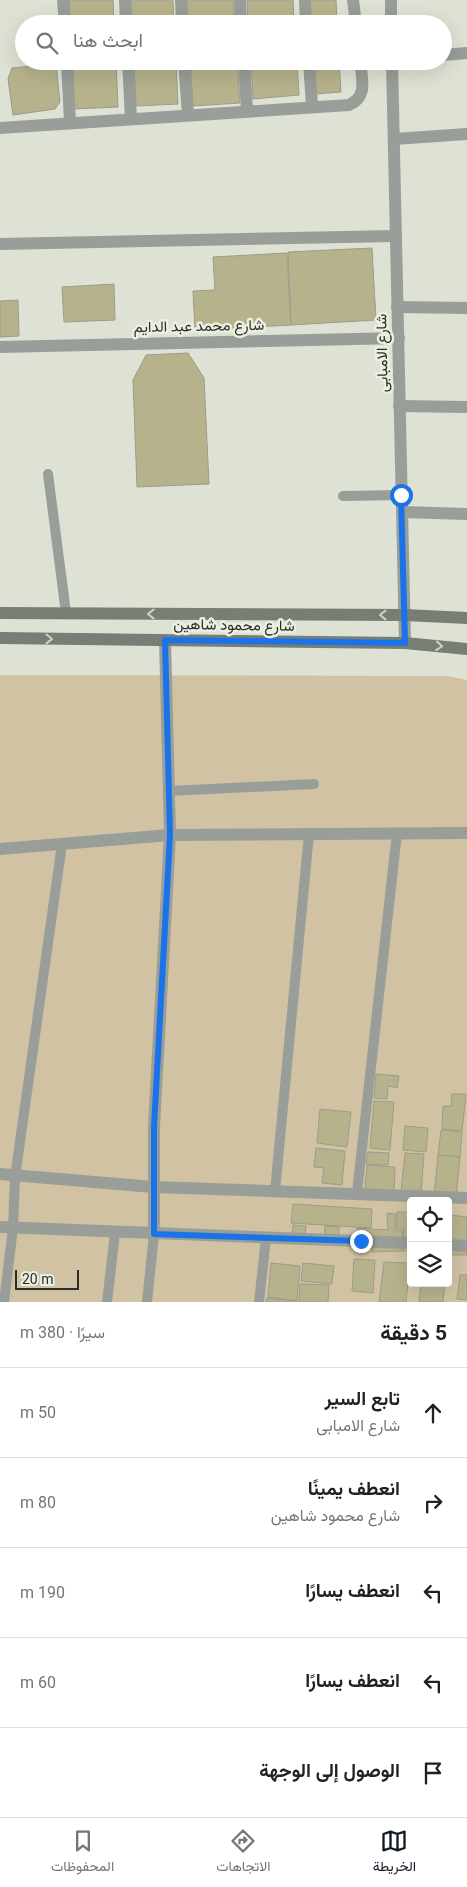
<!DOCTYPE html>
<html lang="ar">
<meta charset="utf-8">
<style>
body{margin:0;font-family:Roboto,Vazirmatn,sans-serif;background:#f2f2f2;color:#202124;direction:rtl}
.controls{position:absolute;right:15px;bottom:15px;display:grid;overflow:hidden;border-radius:5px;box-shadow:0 5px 20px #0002}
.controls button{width:45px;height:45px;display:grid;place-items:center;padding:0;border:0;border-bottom:1px solid #e0e0e0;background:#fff;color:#202124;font:25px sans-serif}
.scale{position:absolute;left:15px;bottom:12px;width:64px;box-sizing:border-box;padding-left:5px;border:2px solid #2b2d27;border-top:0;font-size:14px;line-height:18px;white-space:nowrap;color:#2b2d27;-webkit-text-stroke:4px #ebefe1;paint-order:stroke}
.stop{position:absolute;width:15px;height:15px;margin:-11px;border:4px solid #1a73e8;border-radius:50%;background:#fff}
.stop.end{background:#1a73e8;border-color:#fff;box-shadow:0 1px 5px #0008}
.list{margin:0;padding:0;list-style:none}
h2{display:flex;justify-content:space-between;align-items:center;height:65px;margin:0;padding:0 20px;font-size:21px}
h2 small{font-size:16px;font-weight:400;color:#757577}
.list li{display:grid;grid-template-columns:32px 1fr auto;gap:15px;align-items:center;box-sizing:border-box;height:90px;padding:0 20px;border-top:1px solid #e0e0e0}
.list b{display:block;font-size:19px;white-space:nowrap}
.list p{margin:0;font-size:16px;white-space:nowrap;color:#757577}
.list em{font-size:16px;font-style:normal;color:#757577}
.icon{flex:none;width:28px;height:28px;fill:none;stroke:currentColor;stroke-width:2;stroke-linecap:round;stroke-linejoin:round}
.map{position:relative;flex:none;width:467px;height:1302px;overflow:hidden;direction:ltr}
.search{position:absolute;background:#fff;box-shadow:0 5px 20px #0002;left:15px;right:15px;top:15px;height:55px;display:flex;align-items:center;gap:12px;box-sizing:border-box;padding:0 18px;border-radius:28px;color:#757577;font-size:19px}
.sheet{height:515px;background:#fff}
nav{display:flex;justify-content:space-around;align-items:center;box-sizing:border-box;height:70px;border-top:1px solid #e0e0e0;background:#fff;font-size:14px;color:#757577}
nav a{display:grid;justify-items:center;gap:2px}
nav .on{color:#111827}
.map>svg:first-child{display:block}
</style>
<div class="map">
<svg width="467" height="1302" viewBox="0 0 467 1302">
<rect width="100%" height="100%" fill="#dde2d4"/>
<!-- green -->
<path fill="#d1c2a4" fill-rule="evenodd" d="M0 675 447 676 467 680V1302H0ZM411 1201H448V1283H411Z"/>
<!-- building -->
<g fill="#b6b38c" stroke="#9c9b8d">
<path d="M69 0H113L114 24H70Z"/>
<path d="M131 0H173L174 24H132Z"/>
<path d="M187 0H233L235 24H188Z"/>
<path d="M247 0H293L294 24H248Z"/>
<path d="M309 0H336L337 24H311Z"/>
<path d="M72 61H116L118 107 74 109Z"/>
<path d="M134 61H176L178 104 136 106Z"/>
<path d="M190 61H237L240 103 193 106Z"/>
<path d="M251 61H297L299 95 253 99Z"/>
<path d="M313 61H339L341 92 315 94Z"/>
<path d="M56 64 60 102 55 109 13 115 8 79 12 68Z"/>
<path d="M372 248 376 320 291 325 288 252Z"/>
<path d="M287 253 291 325 195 330 193 291 215 290 213 257Z"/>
<path d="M114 284 115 320 64 322 62 287Z"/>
<path d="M18 300 19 336 0 337V301Z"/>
<path d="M188 353 204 378 209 484 137 487 133 380 146 355Z"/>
<path d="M376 1074 399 1076 397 1088 388 1086 387 1099 374 1098Z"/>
<path d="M452 1094H466L462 1131 442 1129 443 1106H451Z"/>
<path d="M374 1101 394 1102 390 1150 370 1148Z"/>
<path d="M320 1109 351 1112 347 1147 317 1143Z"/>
<path d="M405 1126 428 1128 426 1152 403 1150Z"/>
<path d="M441 1130 462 1132 460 1157 438 1155Z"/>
<path d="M316 1148 345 1151 342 1185 322 1183 324 1168 314 1167Z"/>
<path d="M368 1152 389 1153 388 1165 366 1164Z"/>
<path d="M405 1153 424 1154 421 1193 401 1191Z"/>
<path d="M438 1155 460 1157 456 1198 434 1196Z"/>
<path d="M367 1165 395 1167 394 1191 365 1189Z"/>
<path d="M293 1204 372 1209 371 1228 291 1223Z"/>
<path d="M397 1212H411V1251H403L404 1229H397Z"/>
<path d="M387 1213 396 1214 395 1231H403L402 1251 372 1252 371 1239 361 1241 357 1228 388 1230Z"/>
<path d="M448 1215H451L448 1248Z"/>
<path d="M451 1215 467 1217V1255H448Z"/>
<path d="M293 1225 306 1226 304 1244 291 1243Z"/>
<path d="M325 1226 339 1227 338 1245 324 1241Z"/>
<path d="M354 1259 375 1260 373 1293 352 1291Z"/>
<path d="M384 1262 410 1263 406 1302H379Z"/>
<path d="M271 1263 300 1266 297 1301 268 1297Z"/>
<path d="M303 1263 334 1266 332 1284 301 1281Z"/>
<path d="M460 1275H467V1300L457 1299Z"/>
<path d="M421 1283H445L443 1302H419Z"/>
<path d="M300 1284 329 1285 328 1302H299Z"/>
<path d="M267 1298 297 1301V1302H266Z"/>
</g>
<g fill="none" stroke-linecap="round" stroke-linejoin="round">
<!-- service -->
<g stroke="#999e98" stroke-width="10">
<path d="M48 474 66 613"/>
<path d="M343 496 401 495"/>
<path d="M169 791 314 784"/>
<path d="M275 1191 309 834"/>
<path d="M357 1193 397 833"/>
<path d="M4 1302 13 1228 15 1177 62 844"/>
<path d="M107 1302 115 1233"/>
<path d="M147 1302 154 1234"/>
<path d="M259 1302 266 1238"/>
</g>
<!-- minor -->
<g stroke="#999e98" stroke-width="12">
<path d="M63 0 65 24"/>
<path d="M125 0 126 24"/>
<path d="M181 0 182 24"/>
<path d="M240 0 241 24"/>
<path d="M305 0 306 24"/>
<path d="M353 0 356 24"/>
<path d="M443 55 467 53"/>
<path d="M67 61 70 123"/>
<path d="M128 61 131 119"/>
<path d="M184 61 188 115"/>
<path d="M244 61 247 111"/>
<path d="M309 61 312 106"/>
<path d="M0 128 349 105C368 97 362 79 360 61"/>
<path d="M394 139 467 134"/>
<path d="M0 244 395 236"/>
<path d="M397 307 467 308"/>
<path d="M0 347 399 338"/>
<path d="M399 406 467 407"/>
<path d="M402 512 467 514"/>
<path d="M0 849 170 835 467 833"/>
<path d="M0 1174 153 1187 467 1198"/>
<path d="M0 1227 411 1243"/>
<path d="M154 1234V1127L170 835 165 640"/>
<path d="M448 1245 467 1246"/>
</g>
<!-- tertiary -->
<g stroke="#999e98" stroke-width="12">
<path d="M391 0V24"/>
<path d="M392 61 405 643"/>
</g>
<!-- secondary -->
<g stroke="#777e76" stroke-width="12">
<path d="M0 613 405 615 467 618"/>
<path d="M0 638 405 643 467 649"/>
</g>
</g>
<!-- one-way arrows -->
<defs><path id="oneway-chevron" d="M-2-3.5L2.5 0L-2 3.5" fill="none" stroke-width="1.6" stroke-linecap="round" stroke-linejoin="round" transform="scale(1.25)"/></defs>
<g stroke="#ced3c6">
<use href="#oneway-chevron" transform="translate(151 614) rotate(-180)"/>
<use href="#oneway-chevron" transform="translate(383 615) rotate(-180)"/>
<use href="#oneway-chevron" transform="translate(49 639) rotate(1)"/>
<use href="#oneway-chevron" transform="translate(439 646) rotate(5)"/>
</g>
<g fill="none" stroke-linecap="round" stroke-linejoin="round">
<!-- route -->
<path stroke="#1a73e8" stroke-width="6" d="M361 1241 154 1234V1127L170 835 165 640 405 643 401 495"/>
</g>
<g text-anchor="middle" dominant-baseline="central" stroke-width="5" stroke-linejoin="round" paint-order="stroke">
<!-- street labels -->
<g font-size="15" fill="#2b2d27" stroke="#ebefe1">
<text transform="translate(199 326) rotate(-1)">شارع محمد عبد الدايم</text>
<text transform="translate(382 353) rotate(-91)">شارع الامبابى</text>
<text transform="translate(234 625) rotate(1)">شارع محمود شاهين</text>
</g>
</g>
</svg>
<div class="controls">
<button><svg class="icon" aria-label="locate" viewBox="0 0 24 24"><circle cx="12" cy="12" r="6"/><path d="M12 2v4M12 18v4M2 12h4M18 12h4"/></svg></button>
<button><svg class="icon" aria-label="layers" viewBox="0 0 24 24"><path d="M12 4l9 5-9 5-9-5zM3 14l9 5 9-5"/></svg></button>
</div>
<div class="scale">20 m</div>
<div class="stop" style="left:401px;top:495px"></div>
<div class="stop end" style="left:361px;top:1241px"></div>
<div class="search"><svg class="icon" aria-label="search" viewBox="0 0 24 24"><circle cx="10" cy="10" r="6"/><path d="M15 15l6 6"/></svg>ابحث هنا</div>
</div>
<section class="sheet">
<h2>5 دقيقة<small>سيرًا · 380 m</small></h2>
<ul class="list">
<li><svg class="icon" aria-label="ahead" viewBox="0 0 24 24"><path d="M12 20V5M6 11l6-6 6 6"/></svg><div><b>تابع السير</b><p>شارع الامبابى</p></div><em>50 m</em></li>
<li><svg class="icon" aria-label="right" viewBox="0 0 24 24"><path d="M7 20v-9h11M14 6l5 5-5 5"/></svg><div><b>انعطف يمينًا</b><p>شارع محمود شاهين</p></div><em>80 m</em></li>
<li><svg class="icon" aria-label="left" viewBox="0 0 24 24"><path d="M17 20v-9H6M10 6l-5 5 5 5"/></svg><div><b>انعطف يسارًا</b></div><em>190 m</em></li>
<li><svg class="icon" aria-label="left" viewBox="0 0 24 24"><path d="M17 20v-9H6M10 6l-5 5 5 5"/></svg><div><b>انعطف يسارًا</b></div><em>60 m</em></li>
<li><svg class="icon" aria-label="arrive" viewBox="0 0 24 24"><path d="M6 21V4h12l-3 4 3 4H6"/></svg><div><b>الوصول إلى الوجهة</b></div></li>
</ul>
</section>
<nav>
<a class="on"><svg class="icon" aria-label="map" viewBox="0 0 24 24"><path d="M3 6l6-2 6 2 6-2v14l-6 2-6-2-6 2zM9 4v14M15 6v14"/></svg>الخريطة</a>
<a><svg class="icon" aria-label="directions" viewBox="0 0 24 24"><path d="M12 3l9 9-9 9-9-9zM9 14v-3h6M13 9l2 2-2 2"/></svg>الاتجاهات</a>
<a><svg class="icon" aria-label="saved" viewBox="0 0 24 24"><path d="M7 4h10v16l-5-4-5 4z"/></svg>المحفوظات</a>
</nav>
